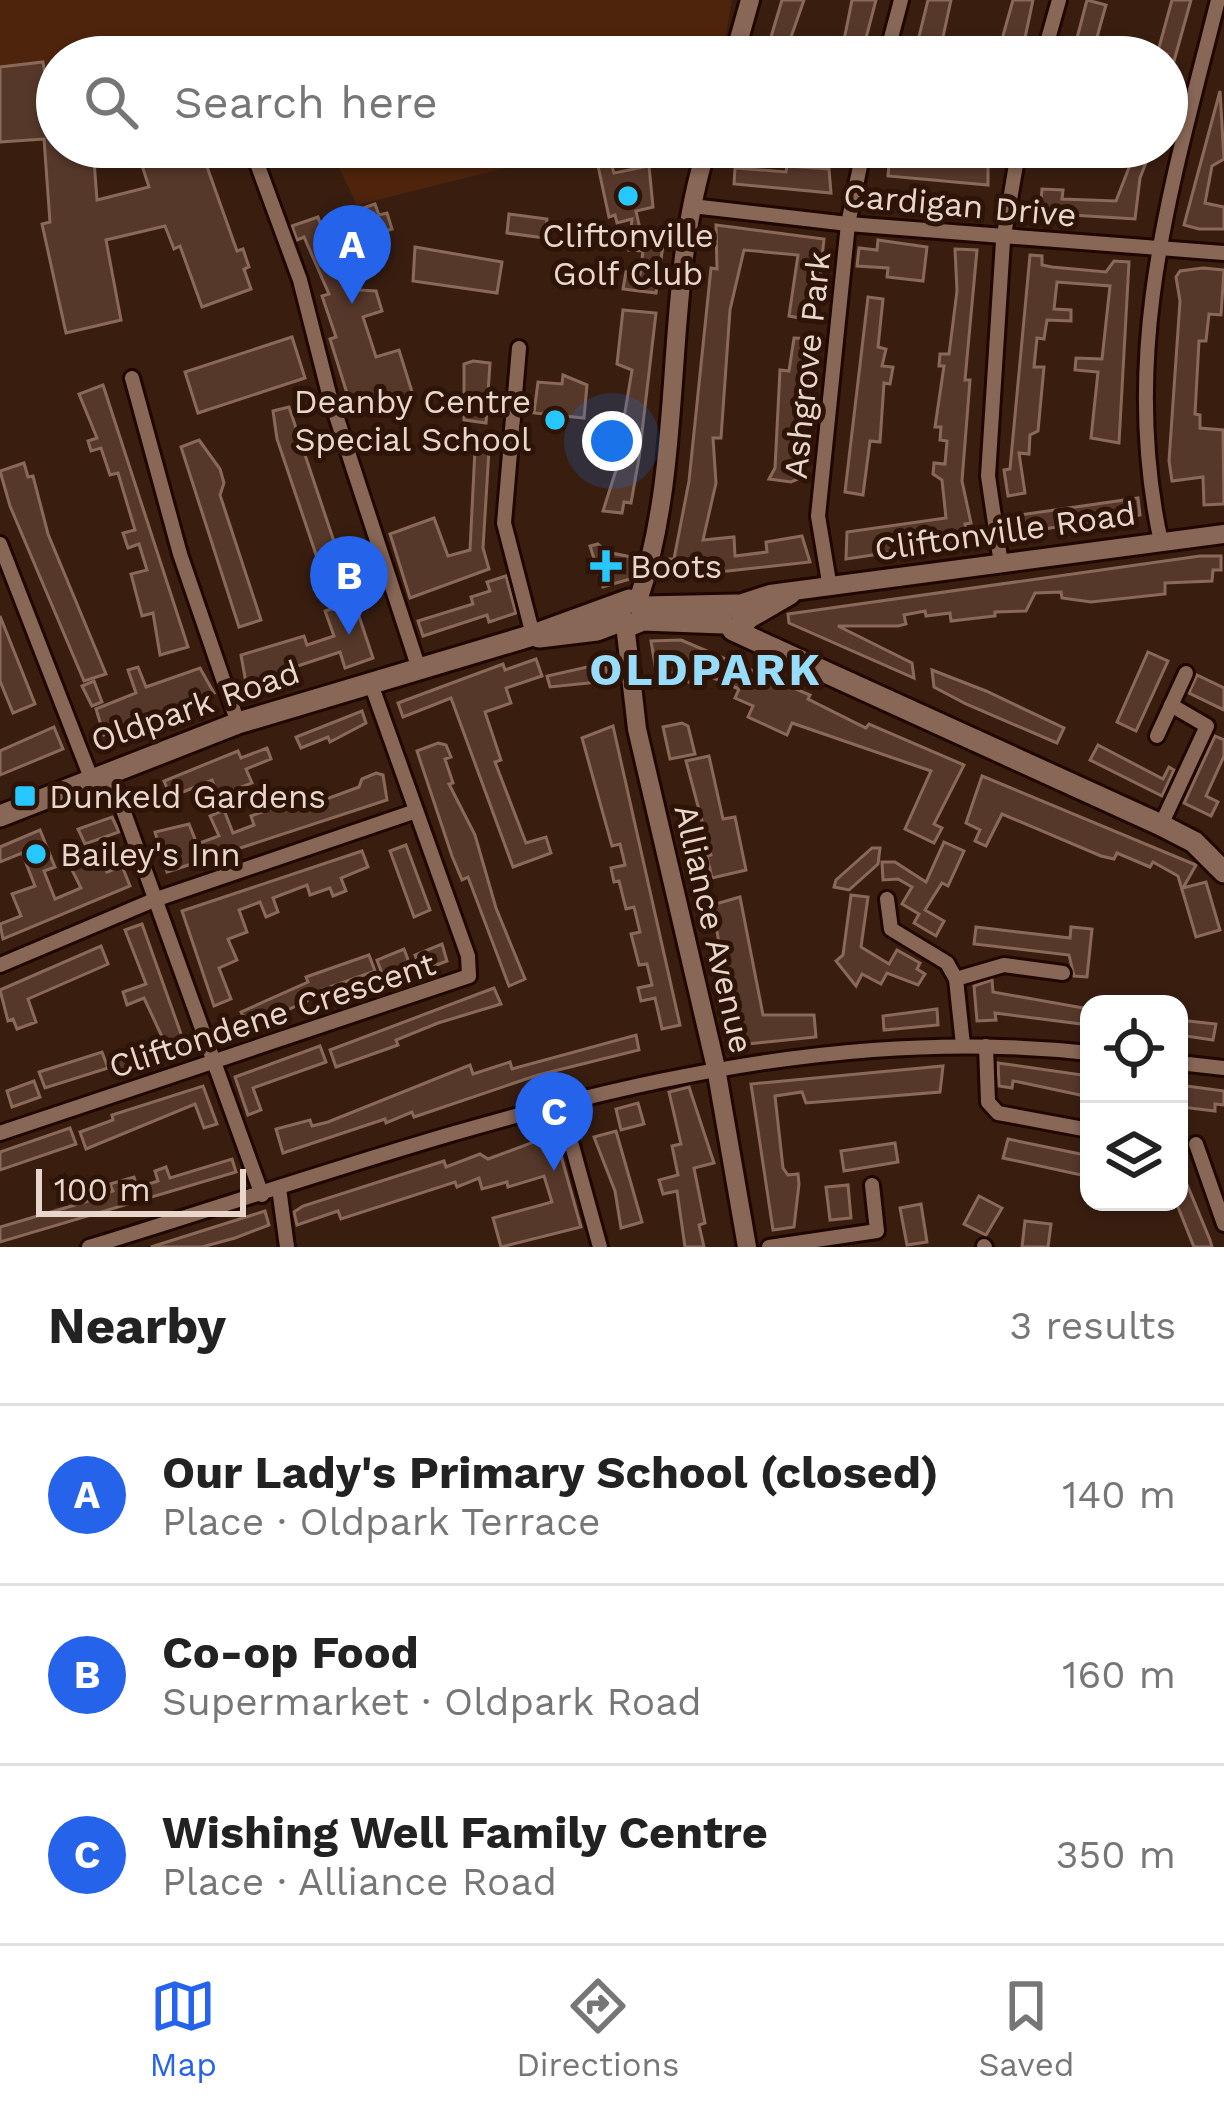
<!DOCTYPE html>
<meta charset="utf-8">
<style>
body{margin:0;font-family:"Work Sans",sans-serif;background:#f6f6f6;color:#222}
.controls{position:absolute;right:36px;bottom:36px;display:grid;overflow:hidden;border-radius:24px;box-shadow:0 3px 9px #0004}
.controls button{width:108px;height:108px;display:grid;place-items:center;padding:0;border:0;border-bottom:3px solid #e0e0e0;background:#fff;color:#222;font:60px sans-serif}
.scale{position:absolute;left:36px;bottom:30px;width:210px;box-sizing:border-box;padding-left:12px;border:6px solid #e9d7ce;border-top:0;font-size:33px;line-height:42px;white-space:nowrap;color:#e9d7ce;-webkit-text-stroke:9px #2e1407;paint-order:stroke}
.you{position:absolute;left:612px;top:441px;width:42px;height:42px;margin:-30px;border:9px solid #fff;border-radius:50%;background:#1a73e8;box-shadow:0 0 0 18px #1a73e833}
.badge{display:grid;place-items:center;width:78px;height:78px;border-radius:50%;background:#2563eb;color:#fff;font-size:39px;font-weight:700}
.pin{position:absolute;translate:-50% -99px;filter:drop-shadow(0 3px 6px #0008)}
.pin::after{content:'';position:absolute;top:63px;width:42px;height:36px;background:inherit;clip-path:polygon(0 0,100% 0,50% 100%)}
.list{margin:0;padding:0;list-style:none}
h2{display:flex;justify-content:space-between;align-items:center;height:156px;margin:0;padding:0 48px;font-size:51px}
h2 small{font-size:39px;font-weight:400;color:#767676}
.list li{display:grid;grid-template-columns:78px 1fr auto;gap:36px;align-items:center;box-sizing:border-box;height:180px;padding:0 48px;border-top:3px solid #e0e0e0}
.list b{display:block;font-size:45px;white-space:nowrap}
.list p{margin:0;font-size:39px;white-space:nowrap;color:#767676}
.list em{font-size:39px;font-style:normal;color:#767676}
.icon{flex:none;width:66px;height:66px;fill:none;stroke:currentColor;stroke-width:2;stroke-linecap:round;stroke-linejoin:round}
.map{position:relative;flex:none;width:1224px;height:1247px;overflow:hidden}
.search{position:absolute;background:#fff;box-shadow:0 3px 9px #0004;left:36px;right:36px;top:36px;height:132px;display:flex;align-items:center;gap:30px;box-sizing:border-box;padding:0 42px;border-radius:66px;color:#767676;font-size:45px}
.sheet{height:696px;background:#fff}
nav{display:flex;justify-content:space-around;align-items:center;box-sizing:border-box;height:168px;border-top:3px solid #e0e0e0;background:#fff;font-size:33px;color:#767676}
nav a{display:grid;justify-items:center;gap:6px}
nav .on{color:#2563eb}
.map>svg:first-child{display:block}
</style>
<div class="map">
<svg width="1224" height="1247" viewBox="0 0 1224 1247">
<rect width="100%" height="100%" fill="#391e10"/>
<!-- green -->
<g fill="#4e240c">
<path d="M0 0H732L722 57H57V65L0 68Z"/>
<path d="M329 147H620L616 156 509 167 357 205Z"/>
</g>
<!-- building -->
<g fill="#56382a" stroke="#8a6959" stroke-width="3">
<path d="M782 0H804L784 57H765Z"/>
<path d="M852 0H876L861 57H845L842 50Z"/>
<path d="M928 0H951L943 37 937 57H914Z"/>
<path d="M1013 0H1033L1021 57H997Z"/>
<path d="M1087 0 1106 5 1099 30 1092 57H1072Z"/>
<path d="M1172 0H1191L1169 79 1167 54 1158 51Z"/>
<path d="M43 62 48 92 57 91V147H93L97 200 149 187 136 147H200L237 251 243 249 249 267 244 269 251 289 202 307 180 246 174 249 165 226 106 240 121 320 66 333 42 224 50 222 44 139 0 142V67Z"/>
<path d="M1220 91 1224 159 1212 166 1205 203 1224 207V229H1199L1184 225Z"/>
<path d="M1137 147H1152L1140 178 1135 219 1040 213 1042 189 1063 190 1062 199 1116 201Z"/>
<path d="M890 153 988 161V185L888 176Z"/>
<path d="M611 163 614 173 649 166 653 207 636 211 640 229 665 232 656 293 623 289 626 272 640 274 643 251 629 250 632 219 617 223 615 215 609 217 598 166Z"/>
<path d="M787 166 829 169 831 193 734 184 735 168 786 172Z"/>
<path d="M375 204 379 215 387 213 392 229 343 246 358 290 376 291 382 311 363 317 376 357 399 350 413 395 395 401 392 394 372 396 350 403 330 339 336 337 322 296 329 294 304 237 297 240 292 226 318 217 320 223Z"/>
<path d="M509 214 547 219 545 238 507 233Z"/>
<path d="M716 225 824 239 815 321 789 316 798 255 744 250 730 310 721 438H713L716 483 703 540 734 537 735 556 767 552 766 542 802 536 810 562 664 578 669 559H674L689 481 711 268 717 269Z"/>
<path d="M878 240 927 247 923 281 887 277 888 268 857 266 859 248 877 250Z"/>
<path d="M415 247 502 262 497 293 413 281Z"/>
<path d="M955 249 977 250 965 380H970L962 481 971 523 965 524 967 541 846 559 847 532 946 518 942 480 933 474 934 463 945 464 947 441 940 440 941 427H935L944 366H939L940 354H949L957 291Z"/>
<path d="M1030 255 1042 256V265L1052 267 1106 272 1114 261 1129 262 1119 443 1091 438 1098 372 1075 370 1076 358 1102 359 1110 286 1057 282 1054 309 1071 310V321L1047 320 1044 339 1037 338 1034 367H1044L1038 431 1030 435 1029 454 1019 453 1025 493 1008 496 1004 470 1010 469Z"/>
<path d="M1203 268 1224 270 1221 315 1209 314 1206 341H1199L1195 414 1200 415V428L1223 430 1224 504 1204 505 1203 477 1172 481 1169 461 1180 301 1176 277 1180 271Z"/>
<path d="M868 297 883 299 878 347 886 349 882 366 893 367 890 384 884 383 880 442 870 441 863 495 845 492Z"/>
<path d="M623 310 656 313 639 458 631 503 624 502 622 513 603 511 617 467 604 464 609 422 623 424 632 370 617 364Z"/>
<path d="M292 337 305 378 198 413 185 372Z"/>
<path d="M794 338 811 339 800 467 798 479 791 482 769 479 775 468 780 370 789 371Z"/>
<path d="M473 361 490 363 486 423 464 420V364Z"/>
<path d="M563 375 587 385 584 418 534 413 538 382 562 384Z"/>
<path d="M103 385 188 647 160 655 153 613 142 616 131 574 147 570 139 544 128 548 123 533 135 530 118 473 110 475 101 448 91 451 88 441 97 438 79 394Z"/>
<path d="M289 407 373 658 345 668 340 652 246 683 241 655 304 636 307 645 334 636 325 611 334 608 277 439 273 411Z"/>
<path d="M199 440 220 469 224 483 220 495 261 620 239 627 181 447Z"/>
<path d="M475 449 489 450 483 548 489 569 410 598 390 534 434 518 448 556 470 550Z"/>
<path d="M24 463 28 477 33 476 48 534 106 674 84 681 10 506 0 471Z"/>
<path d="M1138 498 1140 515 1016 533 1013 516Z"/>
<path d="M598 544 607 552 636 558 630 579 603 587 590 546Z"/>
<path d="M1200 556H1221V570H1213L1212 581 1165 583V594L1091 602 1062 598 1061 592 1035 593 1026 611 995 612V616L951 621 950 613 926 616 925 611 904 615 906 624 898 626H838L912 663 914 678 789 623 788 614Z"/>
<path d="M506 576 516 613 489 622 487 615 423 636 418 621 473 604 471 597 490 591 487 582Z"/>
<path d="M0 616 35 704 13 713 0 681Z"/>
<path d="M681 640 810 695 808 699 866 728 869 724 964 765 934 824 942 828 934 843 905 829 931 771 792 723 787 735 748 717 753 706 735 698 739 689 702 673 696 686 668 671H656L651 641Z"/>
<path d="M1148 652 1168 661 1136 731 1117 722Z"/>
<path d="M536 659 542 676 506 688 511 703 485 712 501 760 495 762 526 843 546 837 551 853 513 867 451 698 403 717 398 703 503 664 505 670Z"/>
<path d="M605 663 609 681 550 687 547 676Z"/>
<path d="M138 667 146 687 200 668 214 693 104 735 96 709 136 693 128 670Z"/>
<path d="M932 670 986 691 1064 728 1057 743 966 704 934 687Z"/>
<path d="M1197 675 1224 688V710L1189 693Z"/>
<path d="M94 681 102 702 92 706 82 686Z"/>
<path d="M362 711 366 723 330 742 328 737 301 748 296 737Z"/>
<path d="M682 723 688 726 695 754 670 759 663 727Z"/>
<path d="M613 726 680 1025 662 1029 655 998 641 1001 638 988 652 985 647 964 639 965 631 934 640 932 634 907 626 909 619 881 614 882 611 868 625 865 620 844 612 846 582 738Z"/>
<path d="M54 727 63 749 0 775V751Z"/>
<path d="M1215 736 1224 740V756L1206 796 1218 802 1211 816 1184 803Z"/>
<path d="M438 743 446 745 451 757 445 759 453 783 449 784 475 835 496 908 525 979 509 986 468 877 462 880 452 856 417 751Z"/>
<path d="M1098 745 1163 779 1169 767 1174 770 1162 796 1090 760Z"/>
<path d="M267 748 271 759 246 769 252 783 218 796 212 780 171 797 164 781 238 751 241 758Z"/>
<path d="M709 756 723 819 735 817 746 870 712 878 707 856 711 855 686 761Z"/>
<path d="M376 773 383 775 387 800 167 872 155 832 189 824 197 844 219 836 210 816 224 810 233 833 254 825 251 816 288 803 322 796 324 800 359 787 362 779Z"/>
<path d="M982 776 1196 865 1183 888 1206 882 1220 930 1196 937 1178 876 1153 862 1150 867 1117 853 1114 859 1101 856 1002 814 986 846 975 841 980 830 966 823Z"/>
<path d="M112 817 119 832 85 844 78 829Z"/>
<path d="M40 830 55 867 44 871 55 899 81 888 72 870 99 856 107 872 122 866 130 886 3 939 0 924 21 916 12 894 35 886 22 853 0 862V847Z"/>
<path d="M944 842 964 851 948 886 942 883 925 910 944 921 936 936 914 923 919 914 902 904 912 887 898 879 883 880 882 862H895L926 882Z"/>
<path d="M406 845 430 910 414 917 390 851Z"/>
<path d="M872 848H880L878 864 849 890 834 887 836 880Z"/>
<path d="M362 851 368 867 341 878 346 891 333 896 330 888 310 895 307 885 273 898 278 912 266 917 260 902 239 910 247 932 228 939 237 960 219 968 231 999 214 1006 182 911Z"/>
<path d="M851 895 868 897 861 947 889 964 897 950 920 963 917 969 925 974 918 985 887 973 881 984 862 974 856 986 836 961 843 955Z"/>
<path d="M740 897 763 1015H814L816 1037 738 1045 712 905Z"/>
<path d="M142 924 186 1048 170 1054 144 998 127 1005 123 992 146 984 125 930Z"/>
<path d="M976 927 1070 938 1071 927 1092 929 1087 977 1074 976 1069 955 974 944Z"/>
<path d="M442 944 447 961 421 971 415 955Z"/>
<path d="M101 946 108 964 28 999 36 1022 17 1029 13 1019 8 1021 0 990Z"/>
<path d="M404 949 410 965 383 976 377 960Z"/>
<path d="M369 955 375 971 305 996 307 1001 248 1028 241 1012 308 982 306 977Z"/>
<path d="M992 980 993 992 1089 1009V1025L995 1013 996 1020 977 1021 974 986Z"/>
<path d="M494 988 501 1004 438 1023 396 1040 398 1045 336 1067 330 1050Z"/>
<path d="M937 1009 938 1025 884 1030 883 1016Z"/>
<path d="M1179 1020 1216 1024 1213 1040 1179 1035Z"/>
<path d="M636 1035 639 1050 538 1075 414 1117 412 1112 386 1123 385 1119 283 1153 276 1129 310 1120 312 1126 328 1122 470 1065 473 1074 510 1062 512 1069Z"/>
<path d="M140 1046 146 1062 119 1072 113 1056Z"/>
<path d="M320 1046 326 1062 253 1088 261 1110 248 1115 235 1077Z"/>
<path d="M102 1052 108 1068 45 1088 39 1072Z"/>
<path d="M998 1063 1089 1076V1097L1019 1082 1013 1081 1012 1088 999 1086Z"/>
<path d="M943 1066 940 1092 806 1103 802 1092 775 1096 783 1168 788 1175 798 1174 799 1184 794 1227 773 1230 751 1084Z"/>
<path d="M34 1081 40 1097 12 1107 7 1091Z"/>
<path d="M1179 1085 1224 1091V1105L1215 1104V1111L1181 1107Z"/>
<path d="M203 1086 217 1124 204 1128 195 1104 86 1149 80 1132 113 1120 112 1115Z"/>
<path d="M689 1087 714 1163 694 1168 705 1223 699 1225 704 1247H685L677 1191 663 1194 659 1180 678 1175 672 1146 681 1144 669 1092Z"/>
<path d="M638 1103 644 1124 621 1130 616 1109Z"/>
<path d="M70 1128 76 1144 0 1170V1152Z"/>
<path d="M616 1131 642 1222 621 1228 615 1191 594 1137Z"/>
<path d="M555 1134 581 1227 501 1247 493 1218 552 1202 544 1176 508 1187 507 1182 482 1189 479 1178 457 1187 455 1182 341 1219 338 1211 297 1225 294 1212 303 1206 444 1161 446 1167 480 1154 488 1159Z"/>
<path d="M1008 1139 1085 1155 1081 1175 1003 1158Z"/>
<path d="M895 1143 898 1162 844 1171 841 1151Z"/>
<path d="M232 1159 236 1172 0 1242V1227L85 1202 113 1191 110 1184 134 1177 137 1188 158 1181 155 1171 166 1167 170 1178Z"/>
<path d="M1179 1165 1210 1240 1212 1247H1194L1176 1202Z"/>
<path d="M848 1185 851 1218 830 1220 826 1187Z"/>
<path d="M979 1196 1002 1208 986 1235 964 1224Z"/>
<path d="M921 1204 927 1242 907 1245 900 1208Z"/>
<path d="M265 1211 269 1225 235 1238 202 1247H151Z"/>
<path d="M1025 1221 1051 1224 1048 1247H1022Z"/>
</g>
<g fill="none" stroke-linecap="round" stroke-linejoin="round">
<!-- minor casing -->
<g stroke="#1f0700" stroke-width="20">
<g id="minor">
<path d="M886 57 901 0"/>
<path d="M1043 57 1059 0"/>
<path d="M251 147 300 280 329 394 418 666"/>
<path d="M692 206 848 224 1224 253"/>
<path d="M519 348 504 523 533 635"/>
<path d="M132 378 180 554 238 723"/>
<path d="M1161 542C1119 350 1172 185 1218 0"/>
<path d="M0 544 91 778"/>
<path d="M1001 564 988 476 1003 241 1019 147"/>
<path d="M830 588 818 516 848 224 864 147"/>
<path d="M1157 736 1186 673"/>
<path d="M109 771 262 1195"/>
<path d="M1161 825 1207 726 1171 705"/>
<path d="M887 899 891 929 947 963 956 979 963 1045"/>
<path d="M0 965 154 900 416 811"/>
<path d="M956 979 1004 965 1063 973"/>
<path d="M986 1046 988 1102 998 1113 1089 1130"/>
<path d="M1179 1063 1224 1068"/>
<path d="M560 1102 600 1247"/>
<path d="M0 1133 469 976 468 956 370 681"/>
<path d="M1196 1144 1224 1224"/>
<path d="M279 1188 287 1247"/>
<path d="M984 1246 985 1247"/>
<path d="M89 1247C412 1149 744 1015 1089 1053"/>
<path d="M769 1247 877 1231 872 1185"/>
</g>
</g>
<!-- tertiary casing -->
<g stroke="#1f0700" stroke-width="24">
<g id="tertiary">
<path d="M734 57 750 0"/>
<path d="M638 601C687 455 661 293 707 147"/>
<path d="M736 605 770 594 1224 534"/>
<path d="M746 621 791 595"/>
<path d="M625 624 637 729 716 1068 747 1247"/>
</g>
</g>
<!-- secondary casing -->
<g stroke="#1f0700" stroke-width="27">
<g id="secondary">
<path d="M622 605 619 617 628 626 643 620 723 623"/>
<path d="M644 607 736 605 746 621"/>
<path d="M733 630 1161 825 1194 842 1224 872"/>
<path d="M539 637 597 630 621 621"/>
<path d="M0 816 238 723 533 635 629 600 644 607"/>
</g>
</g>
<!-- minor -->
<use href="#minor" stroke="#886757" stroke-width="14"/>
<!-- tertiary -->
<use href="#tertiary" stroke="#886757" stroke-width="18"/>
<!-- secondary -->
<use href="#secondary" stroke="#886757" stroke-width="21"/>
</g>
<!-- markers -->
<g fill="#27c8ff" stroke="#2e1407" stroke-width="4.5">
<circle cx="628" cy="196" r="12"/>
<circle cx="555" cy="420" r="12"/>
<path d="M600 548h12v12h12v12h-12v12h-12v-12h-12v-12h12z"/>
<rect x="13" y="784" width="24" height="24" rx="6"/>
<circle cx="36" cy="854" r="12"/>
</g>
<g text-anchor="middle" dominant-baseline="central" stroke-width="10" stroke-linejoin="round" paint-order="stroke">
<!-- street labels -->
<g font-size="33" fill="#e9d7ce" stroke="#2e1407">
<text transform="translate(960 205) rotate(5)">Cardigan Drive</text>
<text transform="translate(807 365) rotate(-84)">Ashgrove Park</text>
<text transform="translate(1005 531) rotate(-8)">Cliftonville Road</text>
<text transform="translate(195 706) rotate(-19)">Oldpark Road</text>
<text transform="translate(714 929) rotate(77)">Alliance Avenue</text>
<text transform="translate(272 1015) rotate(-18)">Cliftondene Crescent</text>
</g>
<!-- poi labels -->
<g font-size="33" fill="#e9d7ce" stroke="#2e1407" text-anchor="start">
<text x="628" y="235" text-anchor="middle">Cliftonville<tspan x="628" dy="38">Golf Club</tspan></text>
<text x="531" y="401" text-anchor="end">Deanby Centre<tspan x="531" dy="38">Special School</tspan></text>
<text x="630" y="566">Boots</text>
<text x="49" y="796">Dunkeld Gardens</text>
<text x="60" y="854">Bailey's Inn</text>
</g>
<!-- district labels -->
<g font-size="45" font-weight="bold" letter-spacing="3" fill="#97dcfa" stroke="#2e1407">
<text x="706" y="669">OLDPARK</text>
</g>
</g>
</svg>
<div class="controls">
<button><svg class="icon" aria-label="locate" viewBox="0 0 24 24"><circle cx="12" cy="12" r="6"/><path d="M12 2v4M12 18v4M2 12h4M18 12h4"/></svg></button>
<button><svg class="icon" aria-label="layers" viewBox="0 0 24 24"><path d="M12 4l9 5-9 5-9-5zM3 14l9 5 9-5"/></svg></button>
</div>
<div class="scale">100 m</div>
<div class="you"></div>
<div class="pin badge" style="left:352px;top:304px">A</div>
<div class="pin badge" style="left:349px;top:635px">B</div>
<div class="pin badge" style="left:554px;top:1171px">C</div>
<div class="search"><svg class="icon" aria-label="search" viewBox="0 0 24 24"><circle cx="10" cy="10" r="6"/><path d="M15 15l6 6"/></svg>Search here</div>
</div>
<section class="sheet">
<h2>Nearby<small>3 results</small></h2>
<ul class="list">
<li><span class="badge">A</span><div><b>Our Lady's Primary School (closed)</b><p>Place · Oldpark Terrace</p></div><em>140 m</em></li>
<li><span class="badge">B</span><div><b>Co-op Food</b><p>Supermarket · Oldpark Road</p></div><em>160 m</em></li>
<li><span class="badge">C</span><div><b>Wishing Well Family Centre</b><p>Place · Alliance Road</p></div><em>350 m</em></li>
</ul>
</section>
<nav>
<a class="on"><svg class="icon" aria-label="map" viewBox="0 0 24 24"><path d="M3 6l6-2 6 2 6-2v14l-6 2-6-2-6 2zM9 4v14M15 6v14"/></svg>Map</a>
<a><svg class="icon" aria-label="directions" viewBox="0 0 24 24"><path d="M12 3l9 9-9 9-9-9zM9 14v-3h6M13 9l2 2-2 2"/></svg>Directions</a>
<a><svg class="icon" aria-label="saved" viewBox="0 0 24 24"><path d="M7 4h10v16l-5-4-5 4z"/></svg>Saved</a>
</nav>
